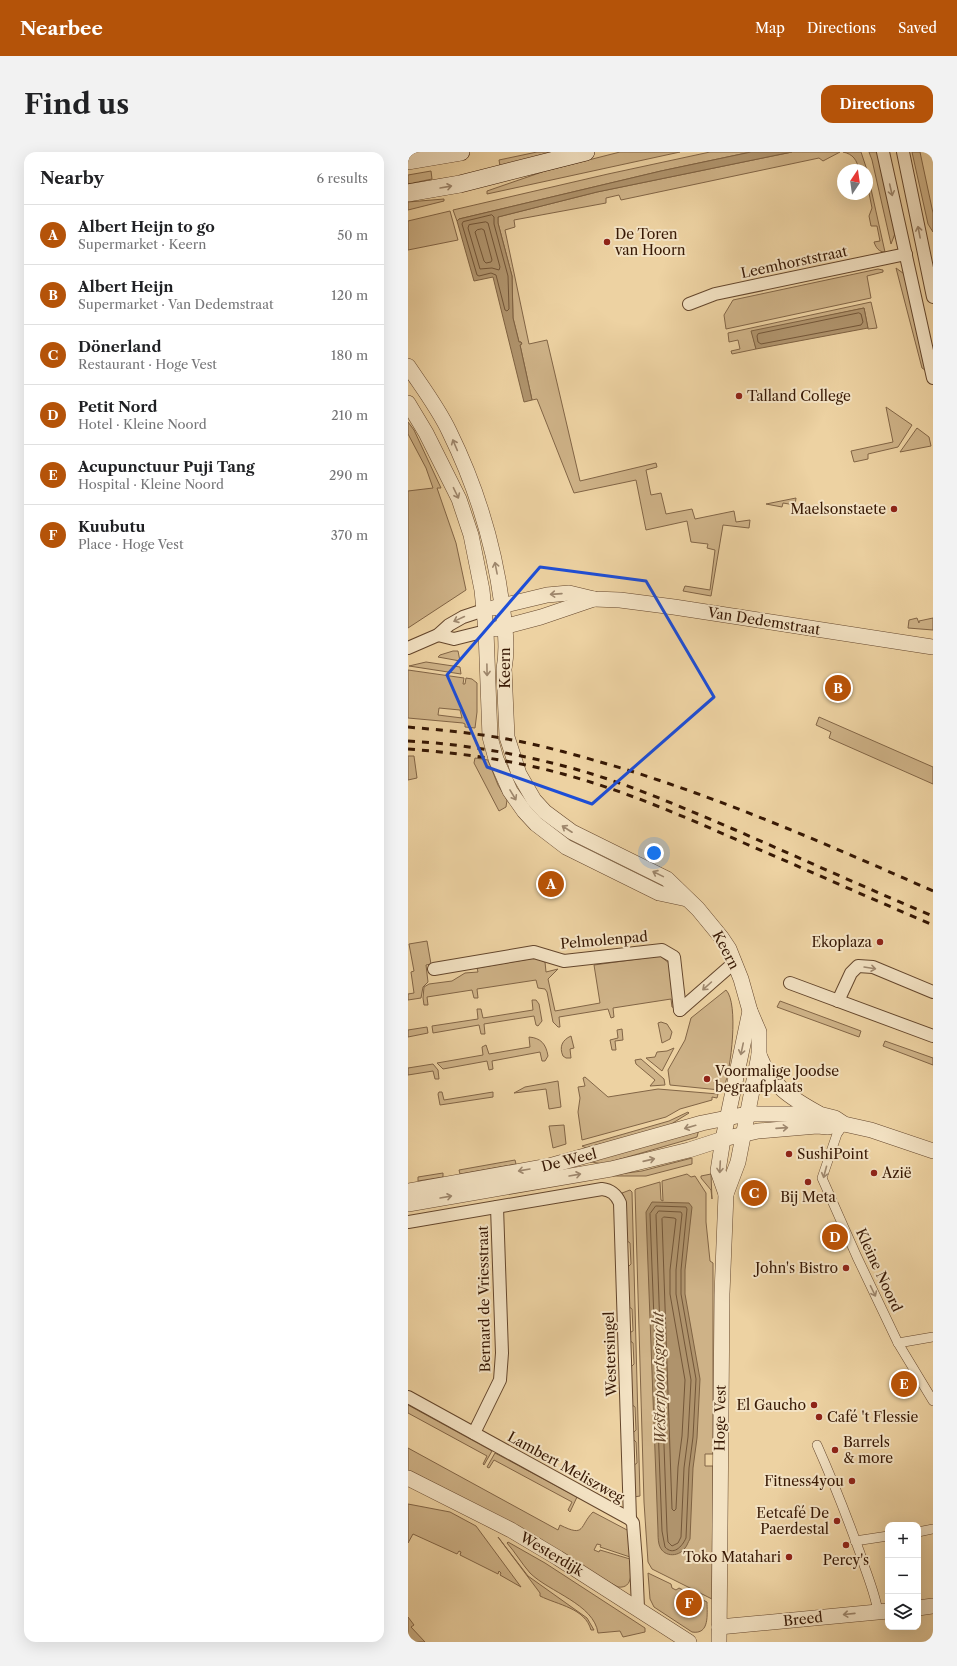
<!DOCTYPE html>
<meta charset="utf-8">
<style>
body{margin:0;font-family:"Libre Caslon Text",serif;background:#f2f2f2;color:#202124}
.controls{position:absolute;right:12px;bottom:12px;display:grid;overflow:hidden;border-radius:8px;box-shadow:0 4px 16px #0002}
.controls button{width:36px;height:36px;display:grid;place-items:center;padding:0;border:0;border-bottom:1px solid #e0e0e0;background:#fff;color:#202124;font:20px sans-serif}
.compass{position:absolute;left:429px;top:12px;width:36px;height:36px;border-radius:50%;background:#fff;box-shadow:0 4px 16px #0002;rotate:13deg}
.you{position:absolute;left:246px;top:701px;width:14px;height:14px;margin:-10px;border:3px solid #fff;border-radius:50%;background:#1a73e8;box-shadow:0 0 0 6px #1a73e833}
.badge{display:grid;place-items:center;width:26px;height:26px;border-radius:50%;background:#b45309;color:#fff;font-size:13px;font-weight:700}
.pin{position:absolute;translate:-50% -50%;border:2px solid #fff;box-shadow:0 1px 4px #0006}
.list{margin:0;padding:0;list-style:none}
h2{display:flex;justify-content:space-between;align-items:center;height:52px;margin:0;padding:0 16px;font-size:17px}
h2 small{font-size:13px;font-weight:400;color:#757577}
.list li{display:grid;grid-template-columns:26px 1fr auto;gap:12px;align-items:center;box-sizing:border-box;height:60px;padding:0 16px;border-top:1px solid #e0e0e0}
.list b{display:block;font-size:15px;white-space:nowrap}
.list p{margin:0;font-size:13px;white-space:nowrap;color:#757577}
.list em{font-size:13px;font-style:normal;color:#757577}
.icon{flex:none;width:22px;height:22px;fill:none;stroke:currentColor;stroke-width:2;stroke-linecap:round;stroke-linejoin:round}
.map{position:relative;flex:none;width:525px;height:1490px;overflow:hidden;border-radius:12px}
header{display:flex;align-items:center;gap:24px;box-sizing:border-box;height:56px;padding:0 20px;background:#b45309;color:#fff}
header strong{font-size:19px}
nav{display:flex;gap:22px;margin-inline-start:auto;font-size:14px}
.intro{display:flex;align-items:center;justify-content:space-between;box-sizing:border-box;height:96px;padding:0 24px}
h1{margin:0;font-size:28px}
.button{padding:10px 18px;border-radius:12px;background:#b45309;color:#fff;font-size:14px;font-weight:700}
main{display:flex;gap:24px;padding:0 24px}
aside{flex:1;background:#fff;border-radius:12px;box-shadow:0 4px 16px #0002}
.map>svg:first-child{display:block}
</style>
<header>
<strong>Nearbee</strong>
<nav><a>Map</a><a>Directions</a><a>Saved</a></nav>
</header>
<div class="intro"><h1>Find us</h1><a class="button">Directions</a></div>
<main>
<aside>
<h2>Nearby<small>6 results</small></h2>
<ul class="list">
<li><span class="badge">A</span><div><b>Albert Heijn to go</b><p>Supermarket · Keern</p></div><em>50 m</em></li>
<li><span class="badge">B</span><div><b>Albert Heijn</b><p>Supermarket · Van Dedemstraat</p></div><em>120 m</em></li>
<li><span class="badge">C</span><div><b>Dönerland</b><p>Restaurant · Hoge Vest</p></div><em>180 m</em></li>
<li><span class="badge">D</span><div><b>Petit Nord</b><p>Hotel · Kleine Noord</p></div><em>210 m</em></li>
<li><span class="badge">E</span><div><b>Acupunctuur Puji Tang</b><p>Hospital · Kleine Noord</p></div><em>290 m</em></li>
<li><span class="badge">F</span><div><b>Kuubutu</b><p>Place · Hoge Vest</p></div><em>370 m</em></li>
</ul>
</aside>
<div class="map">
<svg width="525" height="1490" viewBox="0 0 525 1490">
<rect width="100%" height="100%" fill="#edd2a2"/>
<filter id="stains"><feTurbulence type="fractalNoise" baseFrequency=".005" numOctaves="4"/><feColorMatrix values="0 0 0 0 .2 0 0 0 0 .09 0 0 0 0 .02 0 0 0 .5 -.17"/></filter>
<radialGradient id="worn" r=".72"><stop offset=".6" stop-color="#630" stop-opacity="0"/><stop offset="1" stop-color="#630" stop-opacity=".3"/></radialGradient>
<!-- green -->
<g fill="#ceb287" stroke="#826546" fill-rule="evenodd">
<path d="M129 0H153L92 14 91 8Z"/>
<path d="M212 0H272L79 42V39L137 19Z"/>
<path d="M302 0H343L253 19 51 67 49 69 45 58 200 22Z"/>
<path d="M384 0H432L415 9 411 6 213 48 211 43 198 46V51L106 68 107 75 97 78 121 192 139 188 172 329 248 311 249 315 238 318 243 343 253 341 258 362 284 357 287 367 326 359 328 370 342 368 341 376 315 373 303 444 275 439 277 434 302 438 307 398 299 396 300 392 283 390 279 369 238 378 228 328 166 341 129 247 124 248 112 193 114 191 113 190H111L105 166 104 124 90 71V65L189 40Z"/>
<path d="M435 0H453L459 18H451C449 8 445 2 435 0Z"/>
<path d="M461 0H471L488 79 483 92 464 8Z"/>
<path d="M504 0H512L525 61V80L520 72Z"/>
<path d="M23 19 24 27 0 32V23Z"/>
<path d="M459 19 477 100C471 100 468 96 466 90L472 89 469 74H463L461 64 464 56 459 31Z"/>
<path d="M36 47V49L0 58V50Z"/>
<path d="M42 59 50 88 0 98V69Z"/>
<path d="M488 116 499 124 520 218H517L514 216Z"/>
<path d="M470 117 475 118V120L459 124 463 146 318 177 316 163 325 148Z"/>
<path d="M463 150 469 176 460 177 456 156 344 180 348 197 324 202 323 199 332 197 330 188 321 190 320 181Z"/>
<path d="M478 255 504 273 490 295 460 302V307L446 310 443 299 485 290Z"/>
<path d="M0 270 6 278 33 336H29L48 391 58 438 0 476V339L25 336 18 316 0 282Z"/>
<path d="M509 276 521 285 523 294 492 300Z"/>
<path d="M388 346 387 353 375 351 374 355 358 352Z"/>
<path d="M509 466 511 471V469L525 466V478L500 476 501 468Z"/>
<path d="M45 499H50L52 509 30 505 32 503Z"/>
<path d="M18 510 52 515 53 522 1 514Z"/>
<path d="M0 518 56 526 55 532H57L58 526 64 527 69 531V560L67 576 57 575V572L55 571 0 566ZM31 556 52 558 54 566 30 563Z"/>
<path d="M411 565 525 615V632L421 586 423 580 408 573Z"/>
<path d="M0 604H6L9 626 0 628Z"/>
<path d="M67 606 80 608 90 633 99 648 98 655 91 659 66 611Z"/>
<path d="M19 789 23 812 18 813 20 830 15 835 13 846 0 848V842L6 841 3 820 6 819 1 792Z"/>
<path d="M252 804 261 811 267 856 264 855 263 847 205 856 206 865 203 866 200 857 151 865 152 875H150L145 870 139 840 137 837 130 836 128 828 69 837 70 846H66L64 838 19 845 20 853H16L15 846 16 835 21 832 44 829 57 821 70 820 69 816 127 806 137 810 138 820 150 817 140 827 147 859 192 851 186 813Z"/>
<path d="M318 838C331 851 323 918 316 935L312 938 262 933 260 918 277 888 283 866Z"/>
<path d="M124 848H128L131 852 134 869 130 874 128 873 126 864 76 872 77 882H73L71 873 25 881 24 874 70 867 69 857H73L75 866 125 858Z"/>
<path d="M372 849 453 879 451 885 369 855Z"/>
<path d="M253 870 259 872 264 880 262 887 254 891 250 871Z"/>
<path d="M19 875 20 881 0 885V878Z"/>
<path d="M214 877 215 888 207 889 208 898H204L202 888 210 886 209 878Z"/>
<path d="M163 884 166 896 162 897 163 906H158L155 904C151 895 154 888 163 884Z"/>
<path d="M121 885C133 886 138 892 140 904L137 909H134L132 900 84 909 85 917 81 918 79 909 35 917 29 911 75 903 74 895 78 893 81 902 122 895Z"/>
<path d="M477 889 525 906V913L475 894Z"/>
<path d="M266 896 254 919 238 906 247 905 249 900 259 899Z"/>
<path d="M233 907 256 927 257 933 242 934 247 928 228 912 227 908Z"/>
<path d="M25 912 30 918 31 927H27L25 919 0 923V916Z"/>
<path d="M177 925 200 945 250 937 310 942 309 946 304 945V948L272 957 258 965 174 988 170 960 172 946 170 935 177 934 175 926Z"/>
<path d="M150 929 153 955 141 957 138 937 106 941 117 935Z"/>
<path d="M31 940H34L36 948 85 940V945L32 953 30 942Z"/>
<path d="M280 960 281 961 260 974 178 996 174 994 261 969Z"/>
<path d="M156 973 158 992 145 996 141 974Z"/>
<path d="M291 977 289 985 195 1012 178 1009Z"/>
<path d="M284 1006V1012L238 1024H204V1023L234 1019Z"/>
<path d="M107 1008 108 1012 52 1022 51 1018Z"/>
<path d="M35 1021V1025L10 1029V1025Z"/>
<path d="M279 1022 283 1025 287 1024 298 1041V1070L302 1109 305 1111V1302H297V1314H305L304 1447 244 1417 240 1410 236 1350 227 1038 228 1037 252 1030 253 1048 255 1049 254 1029Z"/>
<path d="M303 1022 304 1047 303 1038 293 1026V1024Z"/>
<path d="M222 1038 224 1040 232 1344 226 1345 225 1314 229 1311 228 1290 224 1286V1282L228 1278 227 1255 223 1252 222 1216 226 1212 225 1191 221 1188V1181L225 1179 224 1157 220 1154 219 1116 223 1112 222 1091 218 1088 217 1048 214 1041Z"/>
<path d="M0 1253 84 1299 76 1313 75 1312 79 1304 0 1261Z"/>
<path d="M0 1296 150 1378 152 1373C178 1386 171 1374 185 1360L221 1379 222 1405 192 1395 193 1393 189 1392 186 1398 191 1400 192 1398 222 1407C223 1418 226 1437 210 1435L0 1319Z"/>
<path d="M87 1301 169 1345 162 1360 160 1358 164 1350 86 1308 81 1316 79 1315Z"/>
<path d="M0 1352 42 1360 68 1374 113 1435 92 1423 93 1421 91 1419 90 1422 52 1403 53 1400 51 1399 49 1402 5 1382 0 1391Z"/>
<path d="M90 1385 120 1424 179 1466 186 1478H183C177 1456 150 1453 132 1444V1441Z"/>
<path d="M100 1390 137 1411 237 1476V1480L215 1485 212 1479 190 1481C186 1452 141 1440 122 1421 114 1412 107 1400 99 1391Z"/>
<path d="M240 1421 263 1432 264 1436 268 1438 271 1436 299 1450C299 1462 302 1483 284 1480L246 1455 242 1447Z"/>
<path d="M0 1465 6 1473 3 1475 17 1490H0Z"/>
</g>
<!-- water -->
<g fill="#af936c" stroke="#7f6242">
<path d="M343 0H384L189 40 90 65V71L104 124 105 166 111 190H113L114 192 112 193 124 248 116 250 85 125 66 129 49 69 51 67 253 19Z"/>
<path d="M456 156 460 176 348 197 343 179Z"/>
<path d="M244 1050 281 1051 284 1055 277 1118V1142L292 1227 289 1286 285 1316 282 1387C280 1390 279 1394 277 1396 270 1406 254 1405 251 1392 250 1388 250 1383 250 1379L238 1060Z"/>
</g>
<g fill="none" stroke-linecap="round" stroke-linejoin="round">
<!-- shore -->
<g stroke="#735638" stroke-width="1">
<path d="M84 63 86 65V72L100 124 101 157 99 159 97 158 88 123 83 121 71 124 69 123 54 72 55 70Z"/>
<path d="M78 70 80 71 92 115 91 118 84 116 72 117 60 76 61 73Z"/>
<path d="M74 77 76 78 84 108 83 110 78 111 76 109 67 80 69 78Z"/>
<path d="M451 161 453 162 455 170 453 173 353 192 350 190 349 184 350 182Z"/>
<path d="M248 1054 278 1055 279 1057 273 1118V1142L288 1227 285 1285 281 1316 278 1386C274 1395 265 1404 257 1395L254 1379 242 1062Z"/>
<path d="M251 1059 273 1060 274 1062 268 1118V1142L283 1228 280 1285 276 1316 273 1385 270 1391 264 1394 260 1390 259 1379 248 1063Z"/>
<path d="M256 1065 266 1066 268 1067 262 1118V1142L277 1228 274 1284 270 1315 268 1357 266 1359 264 1357 254 1067Z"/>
</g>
<!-- pedestrian casing -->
<g stroke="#64462c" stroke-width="10">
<g id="pedestrian">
<path d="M436 972 429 982 414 1026 449 1105 490 1191 525 1249"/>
<path d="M490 1191 525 1185"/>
<path d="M409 1293C425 1329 439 1365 452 1401 458 1421 467 1440 470 1460"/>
<path d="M510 1380 525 1377"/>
<path d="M447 1389 480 1384"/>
</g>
</g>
<!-- minor casing -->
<g stroke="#64462c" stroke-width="14">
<g id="minor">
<path d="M475 0 525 226"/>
<path d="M495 0 525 145"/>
<path d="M281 152 307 142 498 102"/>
<path d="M30 483 46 487 78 479"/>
<path d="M0 496 30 483 41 473 55 465 76 458"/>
<path d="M26 817 126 800 156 809 254 798 266 805 272 858"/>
<path d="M382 831 525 884"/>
<path d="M430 849 443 821 450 814 465 815 525 840"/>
<path d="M272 858 327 810"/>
<path d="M0 1070 194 1037C203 1038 208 1042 212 1051L222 1367"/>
<path d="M0 1245 222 1367 225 1371 228 1409 230 1456"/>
<path d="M66 1281 92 1228 94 1201 89 1055"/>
</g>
</g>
<!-- tertiary casing -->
<g stroke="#64462c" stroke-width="16">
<g id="tertiary">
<path d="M0 214C14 235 30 256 41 279 68 334 86 392 94 453 97 474 100 496 96 517L99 585 111 622 126 648 137 660 164 680 259 727 290 757 313 785 321 797 333 827 342 859 351 880V903L330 1010 318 1042 314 1142 311 1490"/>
<path d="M0 251 18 281 51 347 63 383 74 438 78 479 82 585 88 607 102 639 116 659 128 672 158 695 251 741 279 747"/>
<path d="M85 456 139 443 161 441 186 447 212 448 266 455 525 495"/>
<path d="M88 477 133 465 186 447"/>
<path d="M351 903C363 934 383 946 410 961"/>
<path d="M0 1039 141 1014 294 971 339 962H411L427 966 436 972 463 978 525 999"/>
<path d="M318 1042 310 1019 315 987 342 859"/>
<path d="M0 1052 203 1017 281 998 315 987 350 979 409 974 420 975 436 972"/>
<path d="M0 1326 103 1378 150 1406 281 1490"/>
<path d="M510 1456 525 1454"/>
<path d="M311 1475 480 1459"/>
</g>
</g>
<!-- secondary casing -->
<g stroke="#371804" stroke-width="18">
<g id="secondary">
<path d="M0 9 53 0"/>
<path d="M0 41 52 32 178 0"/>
</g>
</g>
<!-- pedestrian -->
<use href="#pedestrian" stroke="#f3e2c3" stroke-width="9"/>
<!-- minor -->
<use href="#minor" stroke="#f3e2c3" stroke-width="12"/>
<!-- tertiary -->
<use href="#tertiary" stroke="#f3e2c3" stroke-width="15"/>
<!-- secondary -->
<use href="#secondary" stroke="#f3e2c3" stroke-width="17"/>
<!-- rail -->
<g stroke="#371804" stroke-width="3" stroke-dasharray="7 7" stroke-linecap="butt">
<path d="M0 575C33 578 66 581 99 587 138 594 175 605 213 616 320 649 423 694 525 739"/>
<path d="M0 589C56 592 112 602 167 617 221 632 273 655 325 677 392 706 458 736 525 764"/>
<path d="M0 597C52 601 104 608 155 622 218 639 277 665 336 691 399 718 462 746 525 773"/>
</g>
</g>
<!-- one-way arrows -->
<defs><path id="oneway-shaft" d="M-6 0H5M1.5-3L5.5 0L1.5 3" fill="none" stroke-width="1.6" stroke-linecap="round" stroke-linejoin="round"/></defs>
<g stroke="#9e876d">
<use href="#oneway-shaft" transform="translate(38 35) rotate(-10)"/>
<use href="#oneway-shaft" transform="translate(483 38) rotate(77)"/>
<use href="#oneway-shaft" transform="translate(511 80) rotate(-101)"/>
<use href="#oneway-shaft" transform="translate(47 293) rotate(-113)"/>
<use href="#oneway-shaft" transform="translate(48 341) rotate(64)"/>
<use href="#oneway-shaft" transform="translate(88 416) rotate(-101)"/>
<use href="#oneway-shaft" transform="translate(148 442) rotate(176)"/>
<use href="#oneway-shaft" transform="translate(51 467) rotate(155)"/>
<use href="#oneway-shaft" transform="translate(79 518) rotate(89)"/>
<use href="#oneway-shaft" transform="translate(105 643) rotate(59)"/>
<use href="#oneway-shaft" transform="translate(159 677) rotate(-147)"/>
<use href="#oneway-shaft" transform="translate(250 722) rotate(-154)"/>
<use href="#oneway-shaft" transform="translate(462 816) rotate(9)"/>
<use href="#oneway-shaft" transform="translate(299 834) rotate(138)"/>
<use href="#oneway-shaft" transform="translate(334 897) rotate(102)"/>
<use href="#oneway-shaft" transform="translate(282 975) rotate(164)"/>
<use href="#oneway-shaft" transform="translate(374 976) rotate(-4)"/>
<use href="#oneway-shaft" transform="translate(241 1008) rotate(-13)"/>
<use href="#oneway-shaft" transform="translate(312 1015) rotate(93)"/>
<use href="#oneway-shaft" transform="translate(116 1018) rotate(170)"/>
<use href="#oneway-shaft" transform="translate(417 1020) rotate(105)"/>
<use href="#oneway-shaft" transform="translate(167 1023) rotate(-10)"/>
<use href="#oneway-shaft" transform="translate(38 1045) rotate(-10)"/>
<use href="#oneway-shaft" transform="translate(465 1139) rotate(64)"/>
<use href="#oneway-shaft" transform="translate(441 1462) rotate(174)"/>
</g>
<!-- marked area -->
<path fill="none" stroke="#1d4ed8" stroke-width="3" stroke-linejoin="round" d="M132 415 238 429 306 545 184 652 79 615 39 523Z"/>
<!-- markers -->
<g fill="#8f2418" stroke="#f3e2c3" stroke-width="1.5">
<circle cx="199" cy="90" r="4"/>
<circle cx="331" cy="244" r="4"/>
<circle cx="486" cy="357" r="4"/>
<circle cx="472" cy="790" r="4"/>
<circle cx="299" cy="927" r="4"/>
<circle cx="381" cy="1002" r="4"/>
<circle cx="466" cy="1021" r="4"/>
<circle cx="400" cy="1030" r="4"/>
<circle cx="438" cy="1116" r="4"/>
<circle cx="406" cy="1253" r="4"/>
<circle cx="411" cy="1265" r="4"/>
<circle cx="427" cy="1298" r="4"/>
<circle cx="444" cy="1329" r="4"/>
<circle cx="429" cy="1369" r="4"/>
<circle cx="438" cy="1393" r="4"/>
<circle cx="381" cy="1405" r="4"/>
</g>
<g text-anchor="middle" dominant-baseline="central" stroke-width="4" stroke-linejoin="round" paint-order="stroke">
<!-- poi labels -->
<g font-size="14" fill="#371804" stroke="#f3e2c3" text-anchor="start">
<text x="207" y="82">De Toren<tspan x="207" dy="16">van Hoorn</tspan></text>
<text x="339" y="244">Talland College</text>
<text x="478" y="357" text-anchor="end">Maelsonstaete</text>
<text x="464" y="790" text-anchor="end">Ekoplaza</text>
<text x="307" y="919">Voormalige Joodse<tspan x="307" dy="16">begraafplaats</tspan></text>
<text x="389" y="1002">SushiPoint</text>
<text x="474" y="1021">Azië</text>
<text x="400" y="1045" text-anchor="middle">Bij Meta</text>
<text x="430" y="1116" text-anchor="end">John's Bistro</text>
<text x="398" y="1253" text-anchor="end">El Gaucho</text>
<text x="419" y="1265">Café 't Flessie</text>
<text x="435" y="1290">Barrels<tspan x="435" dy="16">&amp; more</tspan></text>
<text x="436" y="1329" text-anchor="end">Fitness4you</text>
<text x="421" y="1361" text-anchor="end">Eetcafé De<tspan x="421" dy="16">Paerdestal</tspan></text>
<text x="373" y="1405" text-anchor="end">Toko Matahari</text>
<text x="438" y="1408" text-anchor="middle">Percy's</text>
</g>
<!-- street labels -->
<g font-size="14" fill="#371804" stroke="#f3e2c3">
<text transform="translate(386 110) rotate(-12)">Leemhorststraat</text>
<text transform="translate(356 469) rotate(9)">Van Dedemstraat</text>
<text transform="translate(97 516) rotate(-90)">Keern</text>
<text transform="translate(196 788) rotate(-5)">Pelmolenpad</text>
<text transform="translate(318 798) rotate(62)">Keern</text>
<text transform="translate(161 1008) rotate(-14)">De Weel</text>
<text transform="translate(471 1118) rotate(65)">Kleine Noord</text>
<text transform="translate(76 1147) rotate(-91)">Bernard de Vriesstraat</text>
<text transform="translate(202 1202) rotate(-92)">Westersingel</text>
<text transform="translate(312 1266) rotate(-89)">Hoge Vest</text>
<text transform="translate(158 1315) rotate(29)">Lambert Meliszweg</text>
<text transform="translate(144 1402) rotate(31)">Westerdijk</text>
<text transform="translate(395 1467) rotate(-6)">Breed</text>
</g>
<!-- water labels -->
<g font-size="15" font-style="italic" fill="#614328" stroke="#f3e2c3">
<text transform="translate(251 1226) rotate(-91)">Westerpoortsgracht</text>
</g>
</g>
<rect width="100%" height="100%" filter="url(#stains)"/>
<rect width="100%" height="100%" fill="url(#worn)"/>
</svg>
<div class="controls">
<button>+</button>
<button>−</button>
<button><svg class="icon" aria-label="layers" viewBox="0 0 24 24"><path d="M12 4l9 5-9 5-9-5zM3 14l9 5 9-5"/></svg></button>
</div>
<svg class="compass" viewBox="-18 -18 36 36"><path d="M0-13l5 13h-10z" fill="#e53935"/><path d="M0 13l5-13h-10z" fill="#757577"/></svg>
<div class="you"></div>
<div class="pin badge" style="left:143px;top:732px">A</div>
<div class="pin badge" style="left:430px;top:536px">B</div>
<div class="pin badge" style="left:346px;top:1041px">C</div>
<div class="pin badge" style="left:427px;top:1085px">D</div>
<div class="pin badge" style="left:496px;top:1232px">E</div>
<div class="pin badge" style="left:281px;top:1451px">F</div>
</div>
</main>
